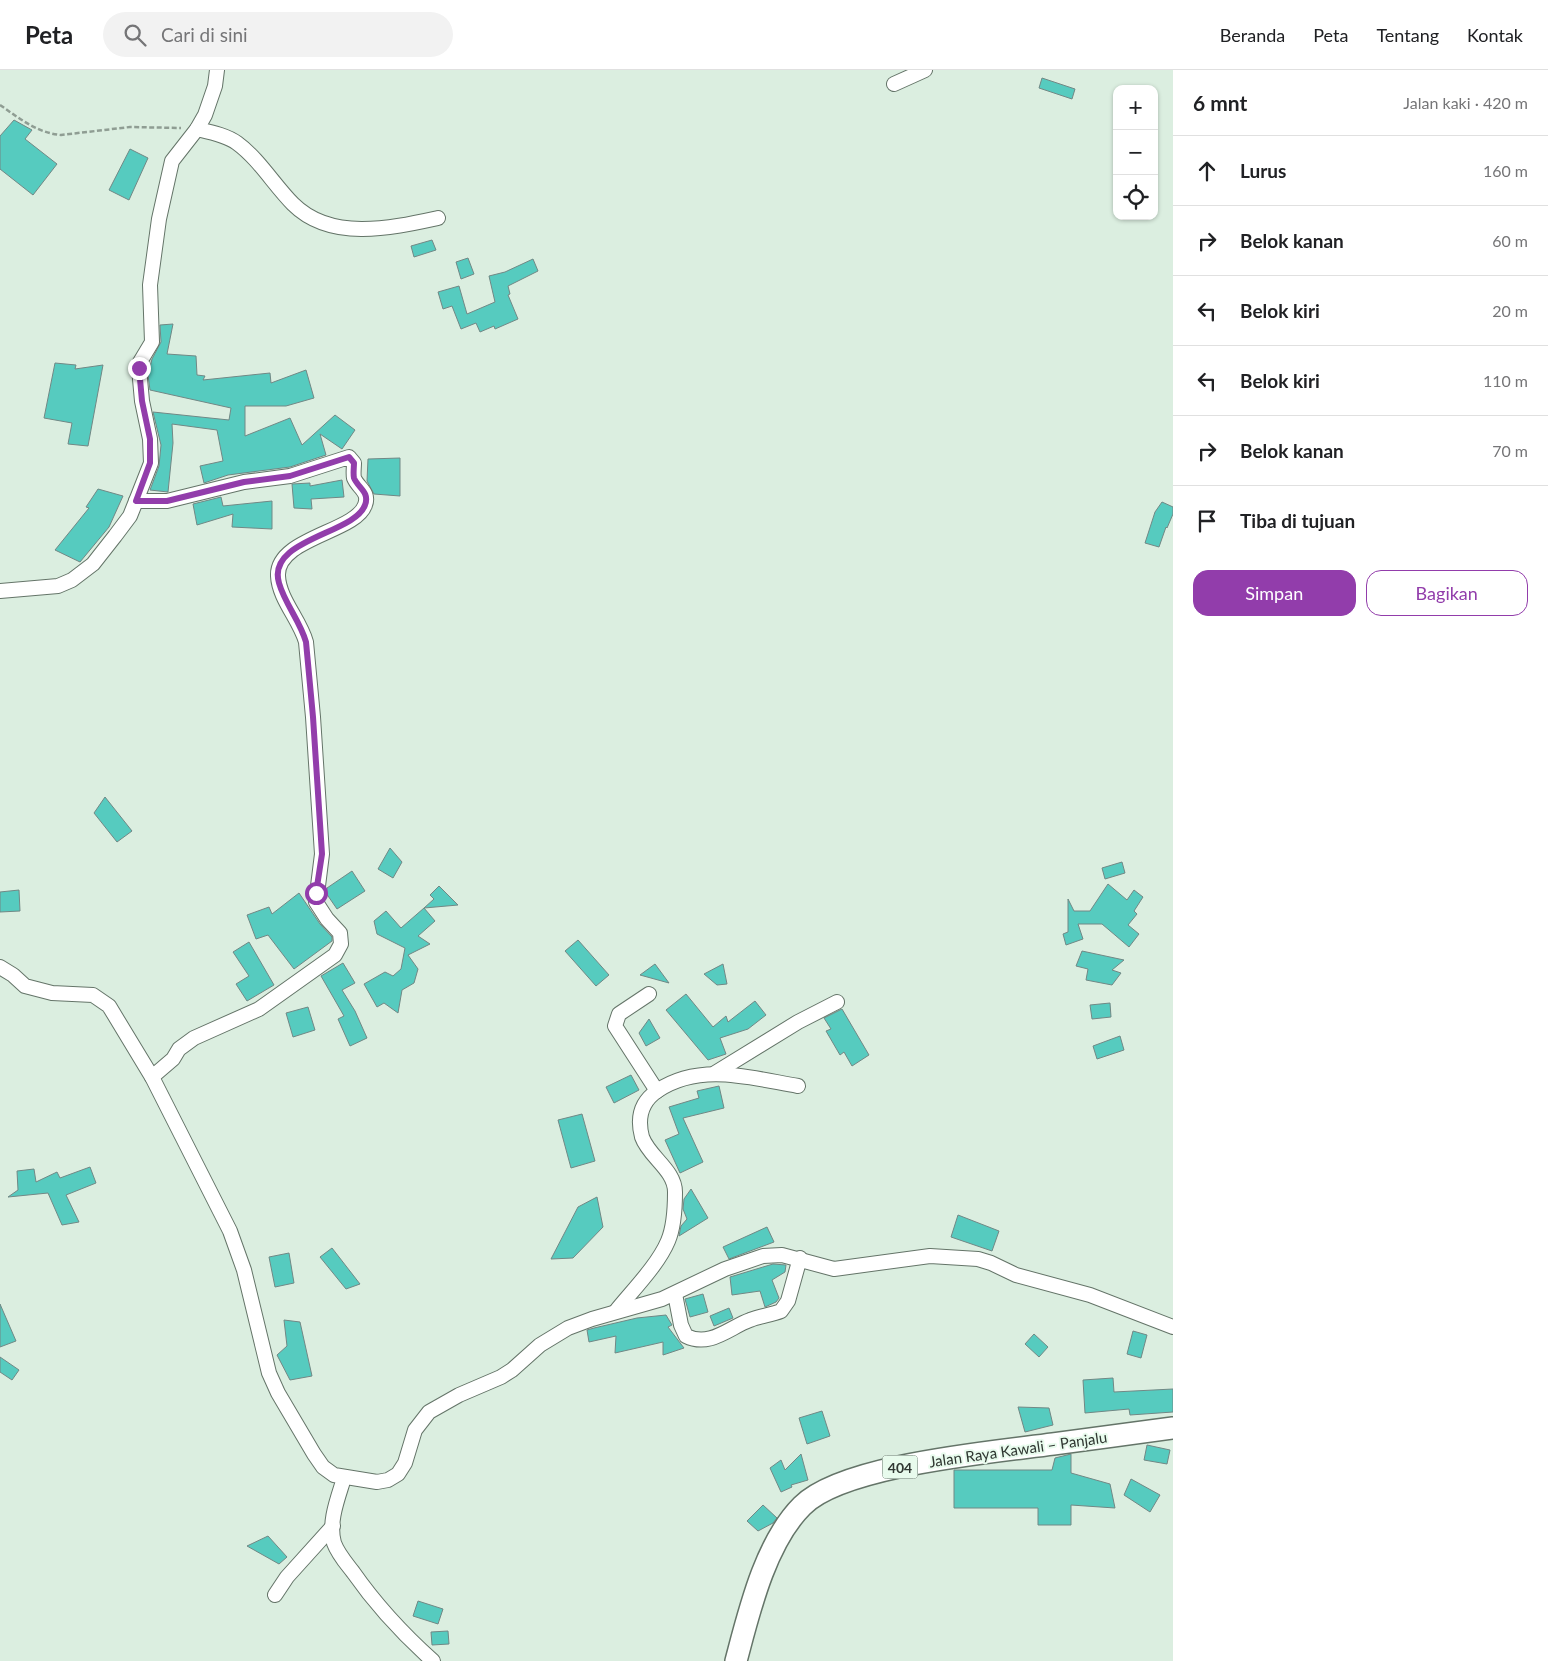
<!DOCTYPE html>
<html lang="id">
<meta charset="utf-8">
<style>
body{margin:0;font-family:Lato,sans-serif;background:#f2f2f2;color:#202124}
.controls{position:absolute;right:15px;top:15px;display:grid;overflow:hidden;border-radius:10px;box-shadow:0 1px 4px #0004}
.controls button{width:45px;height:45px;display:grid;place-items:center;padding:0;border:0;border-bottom:1px solid #e0e0e0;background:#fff;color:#202124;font:25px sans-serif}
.stop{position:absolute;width:15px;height:15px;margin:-11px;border:4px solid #923dab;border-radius:50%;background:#fff}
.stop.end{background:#923dab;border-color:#fff;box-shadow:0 1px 5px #0008}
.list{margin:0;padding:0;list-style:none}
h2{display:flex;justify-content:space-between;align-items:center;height:65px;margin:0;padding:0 20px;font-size:21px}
h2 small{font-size:16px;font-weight:400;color:#757577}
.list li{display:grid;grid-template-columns:32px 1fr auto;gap:15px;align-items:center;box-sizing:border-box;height:70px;padding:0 20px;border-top:1px solid #e0e0e0}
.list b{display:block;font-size:19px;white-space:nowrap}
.list em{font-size:16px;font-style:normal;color:#757577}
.actions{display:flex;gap:10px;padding:15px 20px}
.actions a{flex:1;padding:11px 0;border:1px solid #923dab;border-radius:15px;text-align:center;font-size:18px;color:#923dab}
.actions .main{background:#923dab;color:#fff}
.icon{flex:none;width:28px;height:28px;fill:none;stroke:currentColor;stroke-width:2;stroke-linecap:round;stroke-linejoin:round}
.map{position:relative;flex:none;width:1173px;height:1591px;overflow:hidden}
header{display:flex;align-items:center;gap:30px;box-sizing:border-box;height:70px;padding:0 25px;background:#fff;border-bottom:1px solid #e0e0e0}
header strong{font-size:24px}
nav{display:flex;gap:28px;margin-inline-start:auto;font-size:18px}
.search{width:350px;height:45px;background:#f2f2f2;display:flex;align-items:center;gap:12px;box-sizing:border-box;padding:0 18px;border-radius:28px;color:#757577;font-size:19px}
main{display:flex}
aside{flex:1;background:#fff}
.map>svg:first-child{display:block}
</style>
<header>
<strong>Peta</strong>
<div class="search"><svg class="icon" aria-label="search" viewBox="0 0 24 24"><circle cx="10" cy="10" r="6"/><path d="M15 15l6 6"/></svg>Cari di sini</div>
<nav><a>Beranda</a><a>Peta</a><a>Tentang</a><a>Kontak</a></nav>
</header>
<main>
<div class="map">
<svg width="1173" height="1591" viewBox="0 0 1173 1591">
<rect width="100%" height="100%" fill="#dbeee0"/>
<!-- building -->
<g fill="#56cbbf" stroke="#718885">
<path d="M1042 8 1075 19 1072 29 1039 18Z"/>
<path d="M14 50 32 60 25 69 57 94 33 125 0 99V66Z"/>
<path d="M130 79 148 88 129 130 109 120Z"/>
<path d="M432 170 436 180 414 187 411 176Z"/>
<path d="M468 188 474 204 461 209 456 192Z"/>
<path d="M533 189 538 201 508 216 510 224 508 225 518 249 495 259 494 256 480 262 476 253 461 259 452 236 443 239 438 222 459 216 467 244 495 232 489 206 505 202Z"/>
<path d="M173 254 167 284 196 286 197 305 205 306 203 310 270 303 271 313 306 300 314 328 286 336H245V366L290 348 302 375 335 345 355 360 342 379 320 364 326 385 290 397 228 405 204 413 200 396 223 391 217 360 172 354 173 373 168 422 150 420 159 396 161 375 153 342 229 350 231 338 150 320 148 305 152 289 161 272 160 255Z"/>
<path d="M55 293 76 295 75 299 103 295 88 376 68 374 72 353 44 348Z"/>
<path d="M400 388V426L374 424 367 411 368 389Z"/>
<path d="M342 410 344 427 311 429 312 439 294 438 292 414 310 413V416Z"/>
<path d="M98 419 123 426 109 457 80 492 55 480 89 438 86 437Z"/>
<path d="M221 427 223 436 272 431V459L232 457 233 444 197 455 193 434Z"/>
<path d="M1162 432 1173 437V444L1167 458 1166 457 1159 477 1145 473 1155 442Z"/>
<path d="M105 727 132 761 117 772 94 743Z"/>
<path d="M390 778 402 792 393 808 378 799Z"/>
<path d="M1122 792 1125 803 1105 809 1102 798Z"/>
<path d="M352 801 365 821 337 839 326 823 327 818Z"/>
<path d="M1108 814 1127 830 1134 820 1143 827 1134 841 1137 844 1128 855 1139 864 1129 877 1102 854H1078L1083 869 1066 875 1063 864 1068 862V829L1074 841H1090Z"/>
<path d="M439 816 458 835 424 838 434 829 430 825Z"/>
<path d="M19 820 20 841 0 842V822Z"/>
<path d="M299 823 320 854 332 867V871L294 899 268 865 256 869 247 845 269 837 272 844Z"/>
<path d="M424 838 435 851 418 866 430 874 408 885 418 899 414 913 402 920 398 943 384 933 377 937 364 914 385 902 393 906 401 899 405 878 377 864 374 851 386 841 401 858Z"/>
<path d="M578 870 609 905 596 916 565 881Z"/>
<path d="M249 872 274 915 247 931 236 914 249 906 233 882Z"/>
<path d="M1082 881 1124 890 1112 900 1121 903 1112 915 1086 910 1088 899 1076 896Z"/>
<path d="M343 893 355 913 342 920 355 941 367 968 350 976 338 949 344 946 321 906Z"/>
<path d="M655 894 669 913 640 905Z"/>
<path d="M723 894 727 914 717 915 704 904Z"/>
<path d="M686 924 713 957 726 946 728 952 755 931 766 945 748 959 720 968 726 984 708 990 666 940Z"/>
<path d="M1110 933 1111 947 1092 949 1090 935Z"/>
<path d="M308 937 315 960 293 967 286 943Z"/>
<path d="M842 939 869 985 852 996 844 982 840 985 826 961 831 959 824 948Z"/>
<path d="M649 949 660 968 646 976 639 963Z"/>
<path d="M1120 966 1124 980 1097 989 1093 976Z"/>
<path d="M631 1005 639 1020 614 1033 606 1017Z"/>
<path d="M719 1016 724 1038 683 1048 703 1092 680 1103 665 1070 679 1064 669 1037 699 1028 697 1021Z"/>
<path d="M582 1044 595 1091 571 1098 558 1050Z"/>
<path d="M90 1097 96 1113 66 1125 79 1152 62 1155 48 1123 8 1127 18 1120 17 1101 34 1099 36 1112 57 1102 60 1108Z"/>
<path d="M691 1119 708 1148 679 1166 681 1156 687 1149 683 1139 684 1129Z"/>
<path d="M597 1127 603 1157 573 1188 551 1189 578 1137Z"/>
<path d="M958 1145 999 1161 992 1181 951 1167Z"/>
<path d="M767 1157 774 1172 729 1189 723 1177Z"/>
<path d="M332 1178 360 1214 346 1219 320 1187Z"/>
<path d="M289 1183 294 1213 275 1217 269 1187Z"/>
<path d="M773 1194 786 1195 785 1202 772 1210 779 1228 776 1232 765 1237 760 1221 732 1225 730 1207Z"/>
<path d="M703 1224 708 1242 690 1247 685 1229Z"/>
<path d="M0 1234 16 1271 0 1277Z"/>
<path d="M729 1238 733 1248 714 1256 710 1246Z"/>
<path d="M666 1245 672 1255 668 1257 684 1278 663 1285V1272L615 1283 616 1266 589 1272 587 1260 594 1258 637 1248Z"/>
<path d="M284 1250 300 1252 312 1306 290 1310 277 1285 287 1276Z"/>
<path d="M1133 1261 1147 1265 1141 1288 1127 1284Z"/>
<path d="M1034 1264 1048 1277 1039 1287 1025 1274Z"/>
<path d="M0 1287 19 1300 12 1310 0 1302Z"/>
<path d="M1113 1308 1114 1322 1173 1319V1342L1130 1345 1129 1339 1085 1343 1083 1310Z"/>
<path d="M1018 1337 1049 1338 1053 1355 1025 1362Z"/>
<path d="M822 1341 830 1366 807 1374 799 1348Z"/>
<path d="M1147 1375 1170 1380 1167 1394 1144 1390Z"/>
<path d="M801 1384 808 1410 791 1415 792 1417 781 1422 770 1398 781 1390 785 1400Z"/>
<path d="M1071 1384V1403L1110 1414 1115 1438 1071 1435V1455H1038V1438H954V1400H1052L1055 1388Z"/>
<path d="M1131 1409 1160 1425 1150 1442 1124 1425Z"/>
<path d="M763 1435 777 1448 773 1453 758 1461 747 1451Z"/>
<path d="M268 1466 287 1487 279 1494 247 1476Z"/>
<path d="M418 1531 443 1539 438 1554 413 1546Z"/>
<path d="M448 1561 449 1574 432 1575 431 1562Z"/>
</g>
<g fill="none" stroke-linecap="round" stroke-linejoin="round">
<!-- street casing -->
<g stroke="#647468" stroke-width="16">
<g id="street">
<path d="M894 14 925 0"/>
<path d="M197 59C210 62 226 65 237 73 259 89 274 115 293 134 331 172 392 158 438 148"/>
<path d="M136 431H167L244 412 290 406 349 387 354 393C354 397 353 404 354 408 358 418 370 422 365 435 356 462 276 468 278 506 279 529 300 550 306 572L313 647 322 784 316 832 327 849 340 863 341 874 335 885 259 939 194 968 179 979 173 989 152 1007"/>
<path d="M0 521 58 516 72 510 93 494 115 466 130 446 136 431 151 393 150 369 142 331 139 298 140 292 152 272 150 215 159 149 172 91 197 59 205 45 215 16 217 0"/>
<path d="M0 897 13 905 25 916 52 923 93 925 109 936 152 1007 230 1161 244 1200 269 1303 278 1323 314 1384 323 1397 334 1405 377 1412 388 1410 398 1404 405 1393 415 1360 429 1342 459 1325 501 1307 512 1300 540 1275 568 1258 592 1249 662 1229 725 1199 763 1186 782 1185 834 1199 930 1186 978 1189 991 1193 1016 1205 1090 1225 1173 1257"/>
<path d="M649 924 619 944 615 956 657 1021"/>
<path d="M715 1003 798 952 837 932"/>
<path d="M675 1224 681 1255 686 1266C710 1278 730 1257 750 1250 760 1246 771 1245 781 1241L788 1231 800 1188"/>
<path d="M616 1241C632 1221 658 1195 668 1171 674 1157 675 1137 675 1122 675 1100 649 1087 642 1067 637 1048 641 1032 657 1021 700 992 751 1008 798 1016"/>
<path d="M344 1408C338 1428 328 1452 334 1473 338 1484 346 1493 353 1502 376 1535 403 1564 433 1591"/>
<path d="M275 1525 287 1507 333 1456"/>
</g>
</g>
<!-- primary casing -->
<g stroke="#647468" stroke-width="24">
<path id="primary" d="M736 1591C749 1542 765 1473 802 1436 842 1395 994 1382 1053 1374 1093 1369 1133 1363 1173 1358"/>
</g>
<!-- path -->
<path stroke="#8f9d93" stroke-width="2.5" stroke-dasharray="5 2.5" stroke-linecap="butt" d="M0 35C19 48 37 63 61 65L130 57 181 58"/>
<!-- street -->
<use href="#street" stroke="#fff" stroke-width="14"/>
<!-- primary -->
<use href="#primary" stroke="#fff" stroke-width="21"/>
</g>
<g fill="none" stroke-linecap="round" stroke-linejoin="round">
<!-- route -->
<path stroke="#923dab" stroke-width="6" d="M139 298 142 331 150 369V393L136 431H167L244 412 290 406 349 387 354 393C354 397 353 404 354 408 358 418 370 422 365 435 355 464 266 469 279 513 285 534 300 551 306 572L313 647 322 784 316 823"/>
</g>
<g text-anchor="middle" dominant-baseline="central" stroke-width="4" stroke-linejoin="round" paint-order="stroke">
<!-- shield labels -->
<rect fill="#e8fbed" stroke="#67726a" stroke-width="1" x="882.5" y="1385.5" width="35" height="23" rx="4"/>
<g font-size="14" font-weight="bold" fill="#303732">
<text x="900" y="1397">404</text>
</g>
<!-- street labels -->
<g font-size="15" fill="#303732" stroke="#e8fbed">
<text transform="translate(1018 1379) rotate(-8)">Jalan Raya Kawali – Panjalu</text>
</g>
</g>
</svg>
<div class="controls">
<button>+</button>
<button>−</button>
<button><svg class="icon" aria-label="locate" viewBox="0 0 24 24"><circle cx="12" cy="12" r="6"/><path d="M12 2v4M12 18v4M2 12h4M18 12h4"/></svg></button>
</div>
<div class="stop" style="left:316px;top:823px"></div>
<div class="stop end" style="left:139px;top:298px"></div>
</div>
<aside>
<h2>6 mnt<small>Jalan kaki · 420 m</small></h2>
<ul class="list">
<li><svg class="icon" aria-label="ahead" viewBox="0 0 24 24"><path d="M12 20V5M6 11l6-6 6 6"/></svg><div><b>Lurus</b></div><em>160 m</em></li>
<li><svg class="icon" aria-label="right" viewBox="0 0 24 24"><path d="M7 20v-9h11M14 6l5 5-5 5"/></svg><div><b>Belok kanan</b></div><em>60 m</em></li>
<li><svg class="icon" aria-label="left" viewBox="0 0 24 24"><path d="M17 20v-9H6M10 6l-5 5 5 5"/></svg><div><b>Belok kiri</b></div><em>20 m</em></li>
<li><svg class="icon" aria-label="left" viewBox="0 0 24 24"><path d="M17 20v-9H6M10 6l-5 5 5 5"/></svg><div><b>Belok kiri</b></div><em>110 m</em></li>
<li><svg class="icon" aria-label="right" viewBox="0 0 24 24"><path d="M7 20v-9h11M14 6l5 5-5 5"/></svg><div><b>Belok kanan</b></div><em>70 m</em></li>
<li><svg class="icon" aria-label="arrive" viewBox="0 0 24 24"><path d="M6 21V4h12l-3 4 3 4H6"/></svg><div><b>Tiba di tujuan</b></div></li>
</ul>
<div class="actions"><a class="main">Simpan</a><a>Bagikan</a></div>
</aside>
</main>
